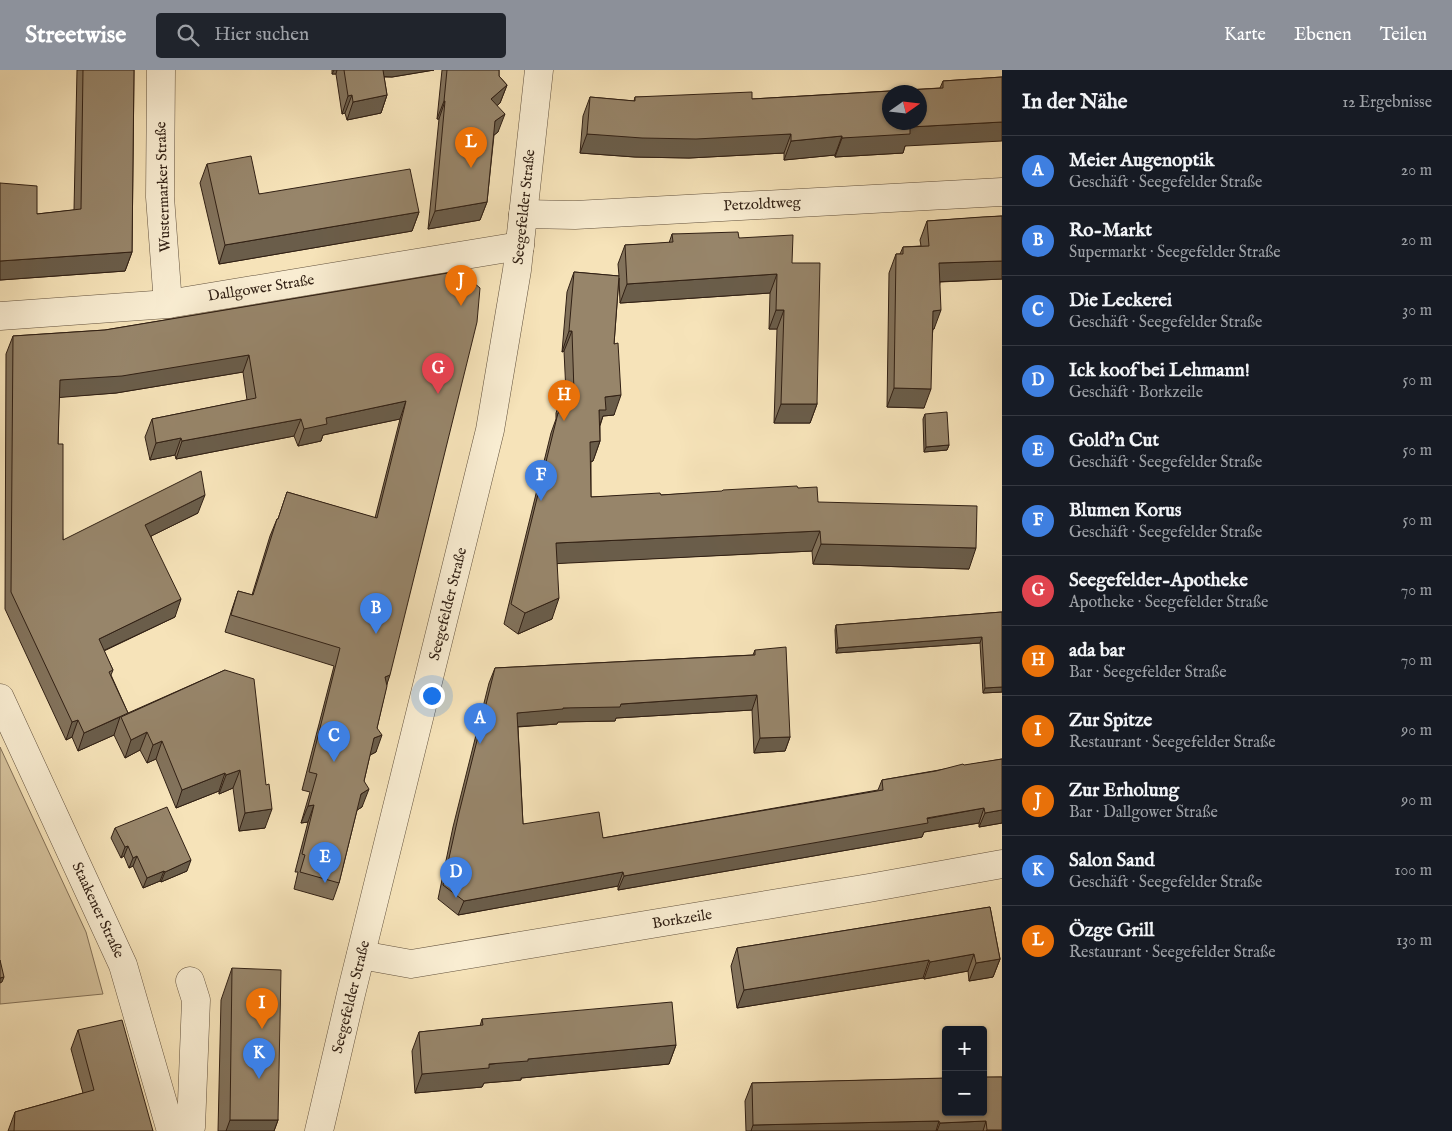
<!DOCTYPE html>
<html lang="de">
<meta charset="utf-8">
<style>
body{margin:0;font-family:"IM FELL English",serif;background:#20242c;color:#f1f3f6}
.controls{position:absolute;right:15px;bottom:15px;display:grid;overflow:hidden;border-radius:5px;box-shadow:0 1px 4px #0004}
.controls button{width:45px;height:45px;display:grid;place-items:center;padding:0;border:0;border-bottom:1px solid #363941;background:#171b24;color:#f1f3f6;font:25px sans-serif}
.compass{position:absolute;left:882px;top:15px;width:45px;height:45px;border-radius:50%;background:#171b24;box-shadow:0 1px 4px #0004;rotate:76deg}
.you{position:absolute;left:431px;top:625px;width:18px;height:18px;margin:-12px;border:4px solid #fff;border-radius:50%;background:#1a73e8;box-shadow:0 0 0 8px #1a73e833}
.badge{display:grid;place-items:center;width:32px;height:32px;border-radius:50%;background:#8c9099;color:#fff;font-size:16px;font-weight:700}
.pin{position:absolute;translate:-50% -41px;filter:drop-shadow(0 1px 2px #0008)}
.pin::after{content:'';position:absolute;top:26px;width:18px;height:15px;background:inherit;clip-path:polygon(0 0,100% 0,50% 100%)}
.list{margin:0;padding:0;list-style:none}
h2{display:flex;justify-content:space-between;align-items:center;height:65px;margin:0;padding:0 20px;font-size:21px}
h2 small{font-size:16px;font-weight:400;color:#9ea1a6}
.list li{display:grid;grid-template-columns:32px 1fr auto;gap:15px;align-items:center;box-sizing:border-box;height:70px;padding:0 20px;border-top:1px solid #363941}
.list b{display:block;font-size:19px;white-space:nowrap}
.list p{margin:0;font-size:16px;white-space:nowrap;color:#9ea1a6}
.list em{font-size:16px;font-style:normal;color:#9ea1a6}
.icon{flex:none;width:28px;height:28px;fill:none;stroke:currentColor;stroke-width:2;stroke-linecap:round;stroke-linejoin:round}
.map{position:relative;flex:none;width:1002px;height:1061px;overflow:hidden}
header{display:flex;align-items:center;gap:30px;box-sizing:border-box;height:70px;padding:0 25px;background:#8c9099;color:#fff}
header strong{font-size:24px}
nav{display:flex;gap:28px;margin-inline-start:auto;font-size:18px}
.search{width:350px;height:45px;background:#20242c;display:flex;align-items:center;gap:12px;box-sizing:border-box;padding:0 18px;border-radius:5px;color:#9ea1a6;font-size:19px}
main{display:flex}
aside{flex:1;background:#171b24}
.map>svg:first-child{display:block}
</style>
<header>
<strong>Streetwise</strong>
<div class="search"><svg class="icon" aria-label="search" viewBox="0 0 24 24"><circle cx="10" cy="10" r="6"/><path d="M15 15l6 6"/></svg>Hier suchen</div>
<nav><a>Karte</a><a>Ebenen</a><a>Teilen</a></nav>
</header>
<main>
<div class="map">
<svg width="1002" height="1061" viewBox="0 0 1002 1061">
<rect width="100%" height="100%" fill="#f6e3b9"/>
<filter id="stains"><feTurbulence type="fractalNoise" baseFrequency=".004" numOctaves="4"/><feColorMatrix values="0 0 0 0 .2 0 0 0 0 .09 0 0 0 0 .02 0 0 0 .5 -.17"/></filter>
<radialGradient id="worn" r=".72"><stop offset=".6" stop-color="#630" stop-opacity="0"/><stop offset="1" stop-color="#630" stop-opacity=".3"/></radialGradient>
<!-- green -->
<path fill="#d5c29d" stroke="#837158" d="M0 677 86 862 103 924 0 934Z"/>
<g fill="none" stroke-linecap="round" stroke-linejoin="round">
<!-- minor casing -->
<g stroke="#62513d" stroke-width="29">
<g id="minor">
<path d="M161 0 160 127 168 234"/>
<path d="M523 144 575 145 1002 122"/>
<path d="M0 246 168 234 520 176"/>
<path d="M0 628 123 895 171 1061"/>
<path d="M361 885 411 894 869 818 1002 794"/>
<path d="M175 1061 191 1057 196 930 190 911"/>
<path d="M319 1061 351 924 490 360 517 200 539 0"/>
</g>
</g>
<!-- minor -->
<use href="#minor" stroke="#f9edd2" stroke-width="28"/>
</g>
<!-- wall -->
<g fill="#82725b" stroke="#312014">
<path d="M77 0H134L132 182 125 201 0 210V113L37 144 74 140Z"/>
<path d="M332 0H434L392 7H384L387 25 381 43 347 50 345 43 342 44 336 4H332Z"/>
<path d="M442 0H499V6L507 15 500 33 497 36 498 62 494 65 487 132 480 150 428 159 439 49H437Z"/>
<path d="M1002 7 905 76 903 83 835 87V85L784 90V83L689 88 635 87 580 83 583 46 590 27 634 31 635 27 752 29 940 18 943 11Z"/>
<path d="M207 94 259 124 419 142 412 161 219 194 200 113Z"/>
<path d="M1002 146V209L940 212 934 259H933L924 338 887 337 889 203 896 184H900L903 177 921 176 920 170 927 151Z"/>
<path d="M672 164 739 168 792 193 817 334 810 353H774L777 259H769L770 223 620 233 619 208 614 274V345L603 346 600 356V371L593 391 591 392V427L661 425 798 418 818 432 969 499 813 494 812 481 557 493 552 549 518 564 504 554 551 363 556 349V343L563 323H566L564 281 562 282 567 222 574 202 619 206 618 194 625 175 669 173Z"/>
<path d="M460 201 387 614 377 658 376 682 370 685 364 711 362 737 357 740 339 813 333 830 294 819 298 802H295L308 752 301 753 310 722 302 720 334 596 225 562 232 539 238 521 252 525 270 466 277 449H278L287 422 375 448 400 349 323 365 321 371 298 376 294 366 176 389 175 385 150 390 145 367 152 349 247 330 243 302 116 323 59 327 58 374 63 470 198 443 151 466 175 547 104 581 113 600 111 605 128 643 225 600 265 758 239 761 233 718 219 724V721L176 738 156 689 147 693 140 680 125 688 114 665 78 681 72 667 66 670 5 539 6 284 13 266 105 260Z"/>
<path d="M925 344 949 375 947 380 924 382 923 349Z"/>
<path d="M1002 542V622L983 623 980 573 836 583 835 560 836 555Z"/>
<path d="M755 580 790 667 785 681 754 683 752 640 616 648 615 651 558 652 557 654 518 657 523 754 603 768 878 720 882 710 1002 689V753L979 757V753L924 762 922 767 618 820V816L458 845 438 829 453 757 489 613 495 598 753 585Z"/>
<path d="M115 758 187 801 161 812 160 811 143 818 133 796 129 798 124 786 121 788 111 768Z"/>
<path d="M990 837 1000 889 993 907 969 911 968 901 924 909 923 908 737 938 731 896 737 878Z"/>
<path d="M232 898 278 1050 274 1061H218L221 930Z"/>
<path d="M482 949 676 975 669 994 521 1008V1010L484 1013 482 1017 415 1023 412 981 419 962 480 956Z"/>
<path d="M78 960 153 1061H8L15 1042 83 1023 71 979Z"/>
<path d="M1002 1007V1061H746L745 1031 752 1013Z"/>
</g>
<!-- shaded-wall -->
<g fill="#6a5d4a" stroke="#312014">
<path d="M334 0H337L336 4H332Z"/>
<path d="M376 0H434L392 7 374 6Z"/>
<path d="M507 15 500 33 484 47 491 29Z"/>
<path d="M352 25 345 43 342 44 348 26Z"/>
<path d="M387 25 381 43 347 50 353 32Z"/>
<path d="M444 31H445L439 49H437Z"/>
<path d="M505 44 498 62 489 69 495 51Z"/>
<path d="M1002 52V71L905 76 903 83 835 87 842 68 910 57Z"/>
<path d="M587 64H791L784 83 689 88 635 87 580 83Z"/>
<path d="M842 66 835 85 784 90 791 71Z"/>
<path d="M487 132 480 150 428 159 435 141Z"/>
<path d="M419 142 412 161 219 194 225 175Z"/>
<path d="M132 182 125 201 0 210V191Z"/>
<path d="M1002 191V209L933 212 939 193Z"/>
<path d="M777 204 770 223 620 233 627 214Z"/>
<path d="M776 240H784L777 259H769Z"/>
<path d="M941 240 934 259 926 260 933 241Z"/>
<path d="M569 261H572L564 281 562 282Z"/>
<path d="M249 285 243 302 116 323 53 328 60 310Z"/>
<path d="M894 318 931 319 924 338 887 337Z"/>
<path d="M621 325 614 345 603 346 598 360 599 340 605 327Z"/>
<path d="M406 331 400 349 323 365 321 371 298 376 304 359 326 348Z"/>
<path d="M781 334H817L810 353H774Z"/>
<path d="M301 349 294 366 176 389 182 371Z"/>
<path d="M181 368 175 385 150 390 156 373Z"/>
<path d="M600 371 593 391 583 393 590 372Z"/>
<path d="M949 375 947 380 924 382 926 377Z"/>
<path d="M205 425 198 443 139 472 145 455Z"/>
<path d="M820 461 812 481 549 494 556 473Z"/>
<path d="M821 474 976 478 969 499 813 494Z"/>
<path d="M559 528 552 549 518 564 525 543Z"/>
<path d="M181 529 175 547 92 586 99 569Z"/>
<path d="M982 567 980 573 836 583 838 578Z"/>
<path d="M390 605 384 623 385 607Z"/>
<path d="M1002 617V622L983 623 985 618Z"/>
<path d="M757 625 752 640 616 648 615 651 558 652 557 654 512 657 517 643 563 638Z"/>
<path d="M120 647 114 665 78 681 84 663Z"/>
<path d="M78 650 72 667 66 670 72 652Z"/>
<path d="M147 662 140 680 125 688 131 670Z"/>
<path d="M382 665 376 682 368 686 374 668Z"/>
<path d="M790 667 785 681 754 683 760 668Z"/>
<path d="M162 671 156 689 147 693 153 675Z"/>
<path d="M240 700 233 718 219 724 226 705Z"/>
<path d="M225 703 219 721 176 738 182 720Z"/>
<path d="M369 719 362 737 354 742 361 724Z"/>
<path d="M314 735 308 752 301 753 308 736Z"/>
<path d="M984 738 979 753 924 762 922 767 618 820 624 806Z"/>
<path d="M272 739 265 758 239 761 245 743Z"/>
<path d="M1002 740V753L979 757 985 743Z"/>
<path d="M128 776 124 786 121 788 125 777Z"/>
<path d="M137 786 133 796 129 798 133 788Z"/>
<path d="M191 790 187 801 161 812 165 802Z"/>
<path d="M164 801 160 811 143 818 147 808Z"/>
<path d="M623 802 618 816 458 845 464 831Z"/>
<path d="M974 884 968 901 924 909 930 892Z"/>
<path d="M1000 889 993 907 969 911 976 893Z"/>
<path d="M929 890 923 908 737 938 744 920Z"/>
<path d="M4 907 2 912 0 913V908Z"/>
<path d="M676 975 669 994 521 1008V1010L484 1013 482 1017 415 1023 422 1004 528 989Z"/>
<path d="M230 1050H278L274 1061H226Z"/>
<path d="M939 1051 936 1061H751L753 1055Z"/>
<path d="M986 1051 983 1061H937L940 1053Z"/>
<path d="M987 1060H1002V1061H986Z"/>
</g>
<!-- building -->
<g fill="#97856a" stroke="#312014" fill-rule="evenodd">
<path d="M83 0H134L132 182 0 191V113L37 116V144L81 139Z"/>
<path d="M344 0H383L387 25 353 32 352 25 348 26Z"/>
<path d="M447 0H499V6L507 15 491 29 505 44 495 51 487 132 435 141 445 31H444Z"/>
<path d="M1002 7V52L910 57V64L842 68V66L791 71V64L696 69 642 68 587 64 590 27 635 31V27L752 22V29L943 18V11ZM890 22H920V52H890Z"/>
<path d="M251 86 259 124 410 99 419 142 225 175 207 94Z"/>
<path d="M1002 146V191L939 193 941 240 933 241 931 319 894 318 896 184H903V177L929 176 927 151 982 147Z"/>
<path d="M738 162 739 168 793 165 792 193H820L817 334H781L784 240H776L777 204 627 214 625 175 673 172 672 164Z"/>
<path d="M460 201 480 218 477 252 390 605 385 607 387 616 377 658 382 665 374 668 364 711 369 719 361 724 339 813 300 802 305 785 302 784 314 735 308 736 317 704 309 702 340 578 231 545 238 521 253 525 277 449H278L287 422 377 448 406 331 326 348 327 354 304 359 301 349 182 371 181 368 156 373 152 349 256 328 249 285 122 306 60 310 58 374H63V470L201 401 205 425 145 455 181 529 99 569 113 600 109 602 128 643 84 663 78 650 72 652 11 522 13 266 105 260Z"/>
<path d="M574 202 619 206 614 274 618 273 621 325 605 327 606 340H599L600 371 590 372 591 427 660 423 661 425 690 423 722 421 723 420 797 416 798 418 817 417 818 432 977 436 976 478 821 474 820 461 556 473 559 528 525 543 511 534 558 343 563 342V323L574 322 572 261H569Z"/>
<path d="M947 342 949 375 926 377 925 344Z"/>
<path d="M1002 542V617L985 618 982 567 838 578 836 555Z"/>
<path d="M786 577 790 667 760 668 757 625 621 634 620 637 563 638V639L517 643 523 754 599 742 603 768 883 720 882 710 936 701 963 694 964 695 1002 689V740L985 743 984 738 927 748 928 753 624 806 623 802 464 831 443 815 459 743 495 598 755 585V580Z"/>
<path d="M225 600 254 609 266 715 269 714 272 739 245 743 240 700 226 705 225 703 182 720 162 671 153 675 147 662 131 670 121 647Z"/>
<path d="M167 737 191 790 165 802 164 801 147 808 137 786 133 788 128 776 125 777 115 758Z"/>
<path d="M990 837 1000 889 976 893 974 884 930 892 929 890 744 920 737 878Z"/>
<path d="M0 890 4 907 0 908Z"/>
<path d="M232 898 281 900 278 1050H230Z"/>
<path d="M672 932 676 975 528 989V991L489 994V998L422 1004 419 962 483 955 482 949Z"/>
<path d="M122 950 153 1061H14L15 1042 94 1020 78 960Z"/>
<path d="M983 1007H1002V1060H987L986 1051 940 1053 939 1051 753 1055 752 1013 946 1008V1042H983Z"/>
</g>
<g text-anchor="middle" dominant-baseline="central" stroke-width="4" stroke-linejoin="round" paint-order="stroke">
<!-- street labels -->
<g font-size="15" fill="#312014" stroke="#f9edd2">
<text transform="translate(163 117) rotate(-92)">Wustermarker Straße</text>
<text transform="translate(762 134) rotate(-3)">Petzoldtweg</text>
<text transform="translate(524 137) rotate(-84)">Seegefelder Straße</text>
<text transform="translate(261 218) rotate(-9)">Dallgower Straße</text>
<text transform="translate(448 534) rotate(-76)">Seegefelder Straße</text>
<text transform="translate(98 840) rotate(65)">Staakener Straße</text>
<text transform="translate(682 849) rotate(-9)">Borkzeile</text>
<text transform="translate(351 927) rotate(-76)">Seegefelder Straße</text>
</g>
</g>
<rect width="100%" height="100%" filter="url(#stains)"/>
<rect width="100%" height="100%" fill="url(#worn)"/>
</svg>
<div class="controls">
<button>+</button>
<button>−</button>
</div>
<svg class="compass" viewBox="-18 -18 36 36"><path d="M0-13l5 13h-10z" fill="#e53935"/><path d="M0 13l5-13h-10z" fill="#9ea1a6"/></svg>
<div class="you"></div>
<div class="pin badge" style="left:480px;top:674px;background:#3f7fe0">A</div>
<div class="pin badge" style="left:376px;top:564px;background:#3f7fe0">B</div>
<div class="pin badge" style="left:334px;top:692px;background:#3f7fe0">C</div>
<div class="pin badge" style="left:456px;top:828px;background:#3f7fe0">D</div>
<div class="pin badge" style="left:325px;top:813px;background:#3f7fe0">E</div>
<div class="pin badge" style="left:541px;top:431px;background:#3f7fe0">F</div>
<div class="pin badge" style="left:438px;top:324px;background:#e0444e">G</div>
<div class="pin badge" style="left:564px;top:351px;background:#e8710a">H</div>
<div class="pin badge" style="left:262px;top:959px;background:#e8710a">I</div>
<div class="pin badge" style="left:461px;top:236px;background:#e8710a">J</div>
<div class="pin badge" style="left:259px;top:1009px;background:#3f7fe0">K</div>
<div class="pin badge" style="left:471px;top:98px;background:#e8710a">L</div>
</div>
<aside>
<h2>In der Nähe<small>12 Ergebnisse</small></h2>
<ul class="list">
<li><span class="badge" style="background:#3f7fe0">A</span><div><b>Meier Augenoptik</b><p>Geschäft · Seegefelder Straße</p></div><em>20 m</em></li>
<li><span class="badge" style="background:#3f7fe0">B</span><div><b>Ro-Markt</b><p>Supermarkt · Seegefelder Straße</p></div><em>20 m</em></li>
<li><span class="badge" style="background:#3f7fe0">C</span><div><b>Die Leckerei</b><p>Geschäft · Seegefelder Straße</p></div><em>30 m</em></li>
<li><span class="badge" style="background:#3f7fe0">D</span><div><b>Ick koof bei Lehmann!</b><p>Geschäft · Borkzeile</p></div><em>50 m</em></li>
<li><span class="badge" style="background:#3f7fe0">E</span><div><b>Gold'n Cut</b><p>Geschäft · Seegefelder Straße</p></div><em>50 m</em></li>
<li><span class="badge" style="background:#3f7fe0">F</span><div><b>Blumen Korus</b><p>Geschäft · Seegefelder Straße</p></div><em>50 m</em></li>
<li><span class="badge" style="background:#e0444e">G</span><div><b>Seegefelder-Apotheke</b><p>Apotheke · Seegefelder Straße</p></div><em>70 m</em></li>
<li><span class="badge" style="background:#e8710a">H</span><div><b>ada bar</b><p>Bar · Seegefelder Straße</p></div><em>70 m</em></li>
<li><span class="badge" style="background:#e8710a">I</span><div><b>Zur Spitze</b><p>Restaurant · Seegefelder Straße</p></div><em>90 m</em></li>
<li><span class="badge" style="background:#e8710a">J</span><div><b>Zur Erholung</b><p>Bar · Dallgower Straße</p></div><em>90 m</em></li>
<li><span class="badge" style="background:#3f7fe0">K</span><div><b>Salon Sand</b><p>Geschäft · Seegefelder Straße</p></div><em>100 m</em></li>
<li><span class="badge" style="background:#e8710a">L</span><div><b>Özge Grill</b><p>Restaurant · Seegefelder Straße</p></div><em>130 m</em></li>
</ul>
</aside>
</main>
